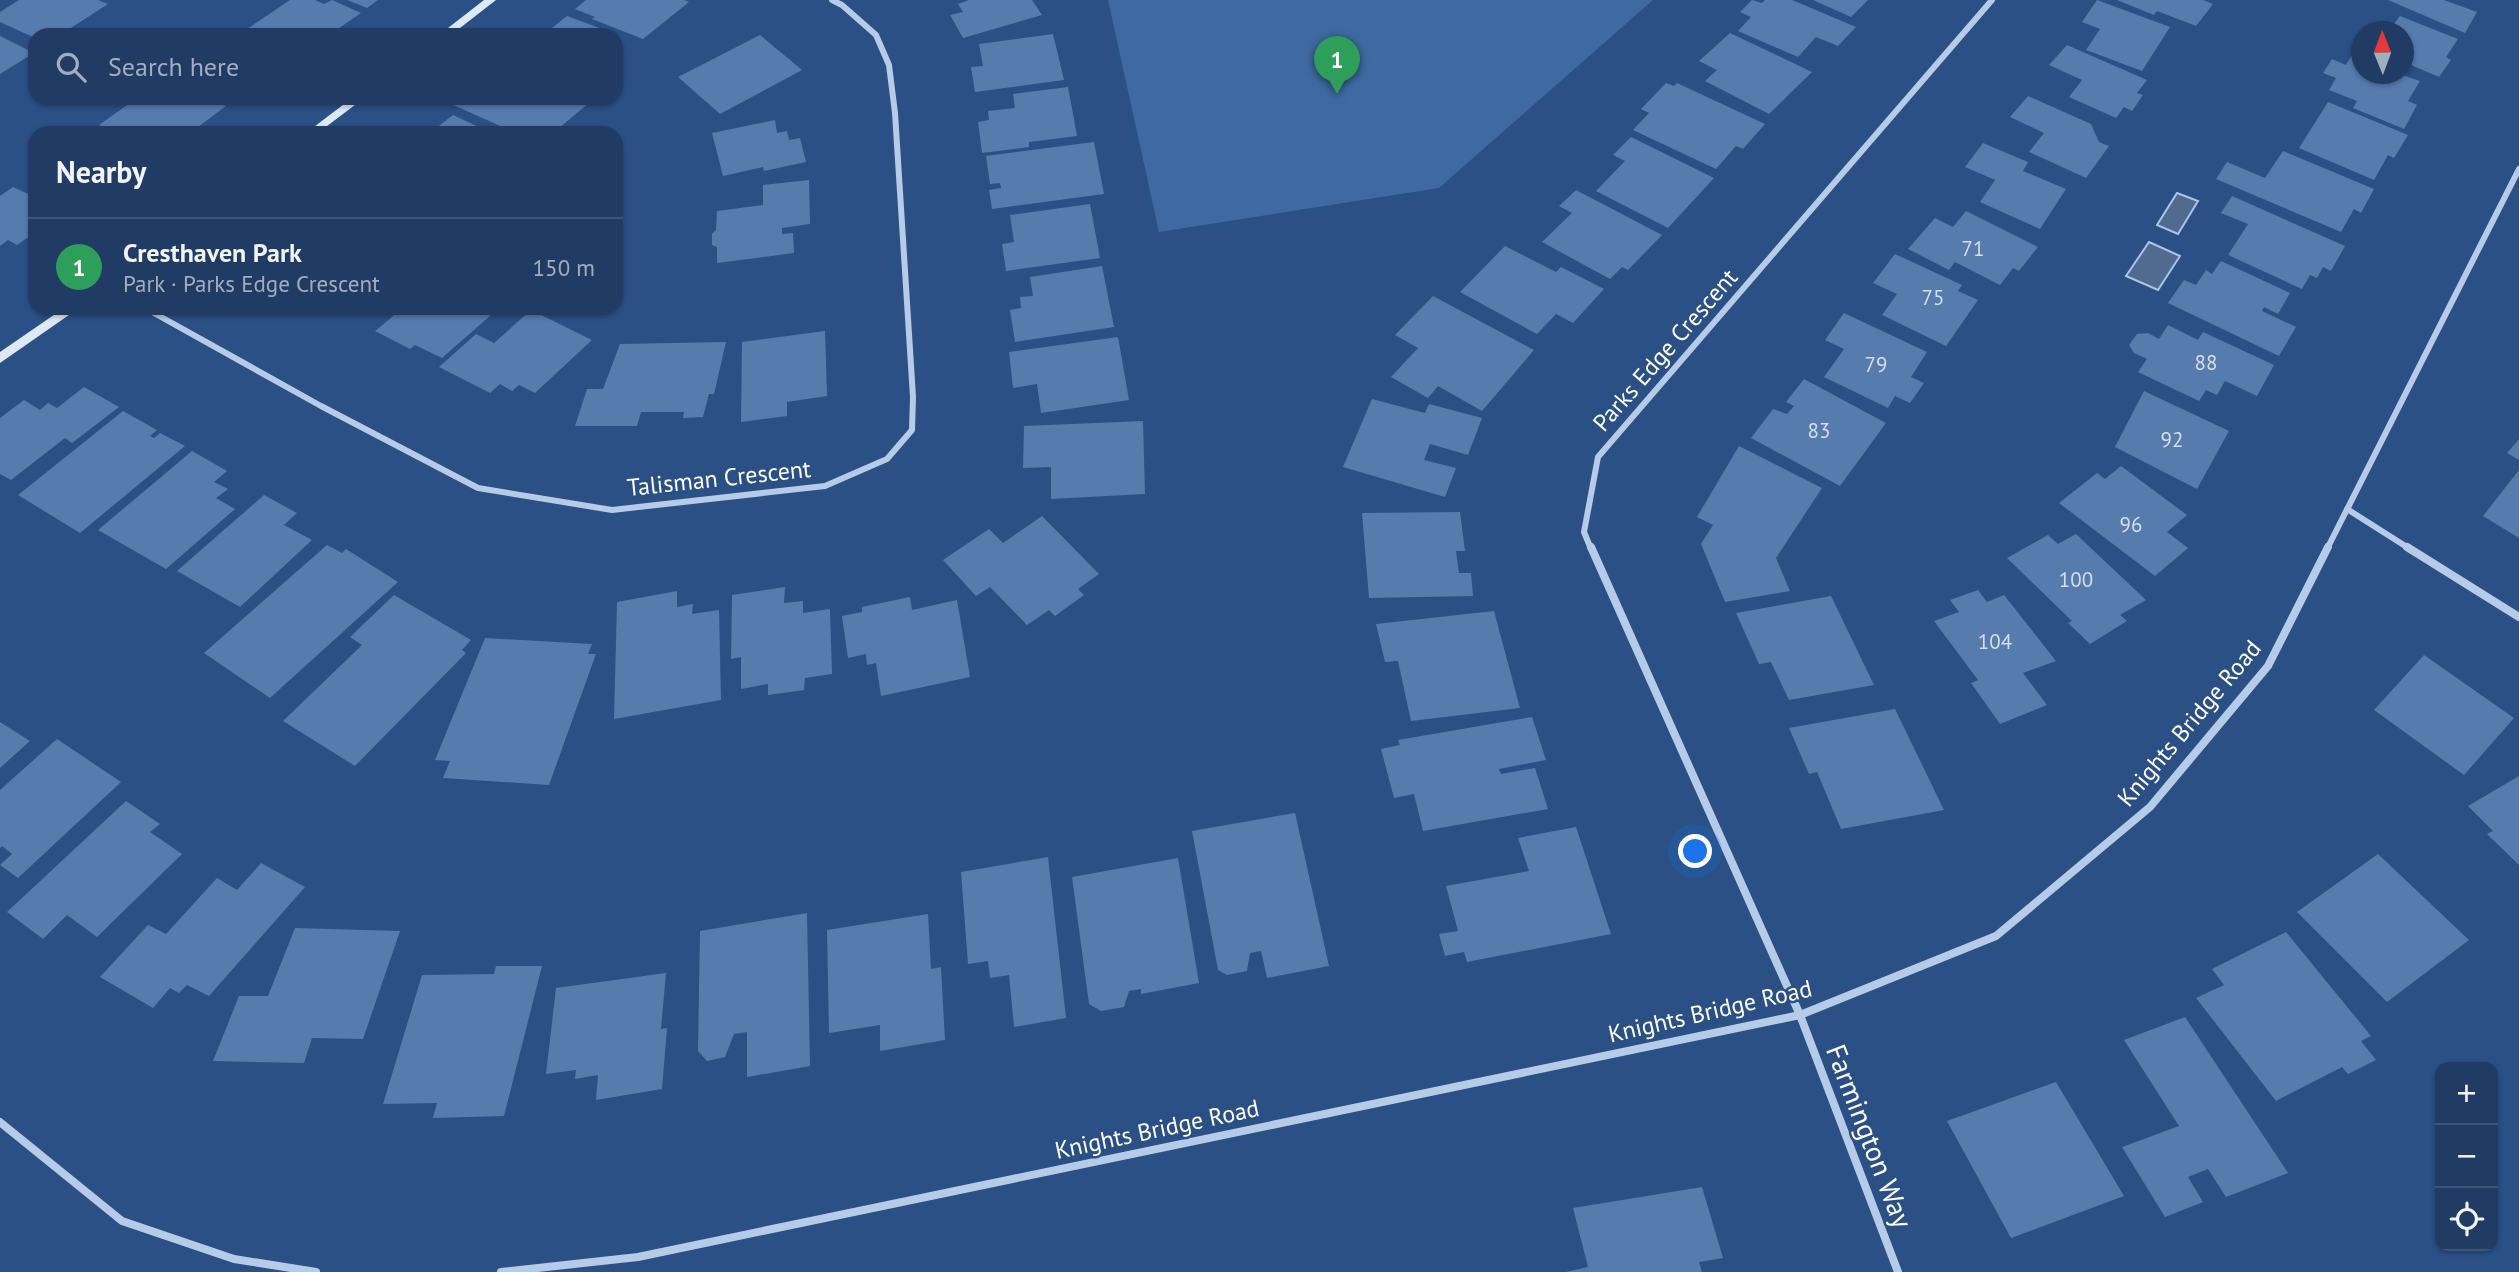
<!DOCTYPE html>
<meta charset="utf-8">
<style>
body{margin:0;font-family:"PT Sans",sans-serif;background:#28436a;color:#f1f3f6}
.controls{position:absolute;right:21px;bottom:21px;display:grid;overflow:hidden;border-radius:14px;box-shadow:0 2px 5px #0004}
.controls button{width:63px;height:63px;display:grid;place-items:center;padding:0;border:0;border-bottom:2px solid #3d5678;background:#203c64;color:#f1f3f6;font:35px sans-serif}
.compass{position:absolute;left:2351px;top:21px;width:63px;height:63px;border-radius:50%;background:#203c64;box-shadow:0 2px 5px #0004;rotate:359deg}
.you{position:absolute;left:1696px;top:852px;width:24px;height:24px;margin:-18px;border:5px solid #fff;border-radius:50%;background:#1a73e8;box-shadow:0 0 0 10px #1a73e833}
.badge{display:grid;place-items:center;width:46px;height:46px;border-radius:50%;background:#ea580c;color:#fff;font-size:23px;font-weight:700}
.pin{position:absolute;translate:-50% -58px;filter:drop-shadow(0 2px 4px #0008)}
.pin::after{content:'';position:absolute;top:37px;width:24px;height:21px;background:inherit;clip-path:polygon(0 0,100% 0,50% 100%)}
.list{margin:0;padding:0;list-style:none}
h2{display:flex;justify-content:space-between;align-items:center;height:91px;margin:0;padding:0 28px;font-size:30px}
h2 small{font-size:23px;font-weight:400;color:#a2adbf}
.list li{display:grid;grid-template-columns:46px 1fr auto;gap:21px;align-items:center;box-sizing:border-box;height:98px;padding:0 28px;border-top:2px solid #3d5678}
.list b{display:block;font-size:26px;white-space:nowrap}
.list p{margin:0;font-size:23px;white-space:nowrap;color:#a2adbf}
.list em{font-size:23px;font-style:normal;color:#a2adbf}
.icon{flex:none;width:38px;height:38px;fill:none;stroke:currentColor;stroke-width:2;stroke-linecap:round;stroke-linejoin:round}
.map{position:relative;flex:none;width:2519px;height:1272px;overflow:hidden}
.search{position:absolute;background:#203c64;box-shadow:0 2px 5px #0004;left:28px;top:28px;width:595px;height:77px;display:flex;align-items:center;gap:18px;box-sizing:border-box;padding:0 24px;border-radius:21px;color:#a2adbf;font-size:26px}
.panel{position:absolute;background:#203c64;box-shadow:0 2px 5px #0004;left:28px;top:126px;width:595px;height:189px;border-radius:21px}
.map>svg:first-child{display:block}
</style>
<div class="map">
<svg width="2519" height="1272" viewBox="0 0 2519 1272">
<rect width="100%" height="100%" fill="#2a5085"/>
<!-- green -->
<path fill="#3f6aa1" d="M1108 0H1653L1439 188 1159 232Z"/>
<!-- water -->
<g fill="#516b90" stroke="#aac5e7" stroke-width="2">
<path d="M2177 193 2198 201 2178 234 2157 225Z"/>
<path d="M2149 242 2180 256 2158 290 2126 276Z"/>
</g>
<!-- building -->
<g fill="#567cae">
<path d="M19 0H98L108 4 60 35H35V38L0 22V12Z"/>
<path d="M290 0H315L324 4 332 0 361 13 329 35H260L247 29Z"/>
<path d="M347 0H378L367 8Z"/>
<path d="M586 0H684L689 2 643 39 592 19 595 17 575 9Z"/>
<path d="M969 0H1032L1042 15 963 38 950 15 963 12 958 4Z"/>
<path d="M1752 0 1762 3 1765 0H1792L1856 27 1838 46 1816 37 1798 57 1738 31 1751 17 1740 12Z"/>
<path d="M1813 0H1868L1851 17Z"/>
<path d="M2097 0 2170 27 2142 71 2086 50 2100 29 2082 22Z"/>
<path d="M2117 0H2203L2213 4 2196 26 2157 11 2154 15Z"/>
<path d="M2388 0H2444L2477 12 2465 33Z"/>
<path d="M567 16 613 33 543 35Z"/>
<path d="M2400 16 2458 39 2446 57 2451 60 2439 77 2404 62V32H2388Z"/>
<path d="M1730 33 1812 72 1769 114 1705 81 1717 70 1699 61Z"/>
<path d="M1053 34 1064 80 975 92 971 67 983 66 979 44Z"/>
<path d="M760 35 802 70 720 114 678 77Z"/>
<path d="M0 36 34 53 0 74Z"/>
<path d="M2067 45 2147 80 2137 93 2143 95 2132 111 2124 107 2116 118 2069 97 2082 80 2049 65Z"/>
<path d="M2352 55 2362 59V74H2399L2420 81 2408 101 2417 105 2404 129 2353 108 2357 101 2329 90 2336 78 2323 73 2332 59 2346 65Z"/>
<path d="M1666 83 1674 86 1677 83 1765 124 1743 149 1736 146 1716 169 1633 130 1649 113 1641 109Z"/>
<path d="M1068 87 1077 136 1029 142V147L982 153 978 122 989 120 988 111 1015 108 1013 94Z"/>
<path d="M2028 96 2091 124 2099 142 2109 146 2086 178 2029 152 2044 133 2010 117Z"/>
<path d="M137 98H207L226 106 190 133 181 128 174 133H118L99 125Z"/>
<path d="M459 98H595L553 133H516L451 104Z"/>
<path d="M2328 102 2408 135 2394 158 2388 155 2374 180 2299 148Z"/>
<path d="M453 115 492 133H430Z"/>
<path d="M775 120 777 133 787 131 789 140 800 138 806 162 764 171 763 167 723 176 712 133Z"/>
<path d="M1631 137 1714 178 1668 228 1596 191 1625 161 1613 155Z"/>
<path d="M1094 142 1104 194 992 209 989 190 1001 188 1000 183 990 184 986 156Z"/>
<path d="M1983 143 2028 162 2023 171 2066 189 2040 229 1980 202 1995 180 1965 167Z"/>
<path d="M2283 151 2374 189 2361 213 2354 209 2341 232 2216 179 2227 162 2265 178Z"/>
<path d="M809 180 810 224 782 228V234L793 233 794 253 717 263V247L712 245V234L716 230 717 211 763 205V185Z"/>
<path d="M13 187 35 197V242L27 238 17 245 8 240 0 246V196Z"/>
<path d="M1576 190 1662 235 1628 270 1622 267 1610 279 1542 242 1572 213 1559 206Z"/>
<path d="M2232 196 2345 246 2331 271 2323 267 2317 278 2310 275 2302 289 2228 255 2248 224 2221 213Z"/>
<path d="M1090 204 1100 258 1006 271 1002 244 1014 242 1010 215Z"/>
<path d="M1966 211 2038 247 2019 271 2013 268 2000 285 1955 262 1949 270 1908 249 1935 218 1953 227Z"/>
<path d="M1505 246 1556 272 1561 267 1604 289 1573 323 1556 314 1537 334 1460 292Z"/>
<path d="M1895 254 1962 285 1958 291 1978 300 1946 346 1882 315 1897 294 1873 283Z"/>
<path d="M2221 261 2290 293 2278 314 2264 307 2262 311 2296 327 2279 356 2168 303 2184 280 2196 285 2206 270 2212 274Z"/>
<path d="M1102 266 1114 327 1015 342 1010 310 1021 308 1020 297 1033 296 1030 277Z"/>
<path d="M1433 296 1534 350 1482 411 1438 386 1428 398 1391 377 1418 348 1395 335Z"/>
<path d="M403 308H499L442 358 415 345 410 349 375 331Z"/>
<path d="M531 310 592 340 535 393 519 385 512 391 500 384 490 393 439 367 476 334 494 343Z"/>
<path d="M1844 313 1927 352 1911 377 1924 383 1910 403 1895 396 1888 408 1824 377 1844 349 1825 340Z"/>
<path d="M2168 325 2198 340 2203 332 2274 365 2257 396 2225 381 2217 395 2206 390 2199 401 2138 372 2147 359 2134 353 2129 345 2137 334 2148 333 2159 339Z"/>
<path d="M825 331 827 396 787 402V416L741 422 742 342Z"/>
<path d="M1118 337 1129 400 1041 413 1037 384 1013 388 1009 352Z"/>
<path d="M726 342 714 394H709L703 417 683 418 684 412H641L637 426H575L587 389H603L620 344Z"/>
<path d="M1804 379 1886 423 1840 486 1751 438 1773 409 1787 414 1794 406 1786 402Z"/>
<path d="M84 387 119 407 72 443 65 438 11 480 0 474V418L24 400 40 410 48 403 57 408Z"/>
<path d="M2144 391 2229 431 2197 489 2115 447Z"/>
<path d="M1372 399 1425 413 1429 404 1482 418 1468 455 1430 444 1424 460 1456 468 1445 497 1343 467Z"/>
<path d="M123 411 157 430 150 436 154 438 160 433 185 446 80 533 18 495Z"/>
<path d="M1143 421 1145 494 1051 499V467L1023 468 1024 426Z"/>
<path d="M2519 439V460L2507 453Z"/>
<path d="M1739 446 1822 488 1776 558 1790 591 1725 602 1701 544 1713 525 1697 517Z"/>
<path d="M192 451 227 471 214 482 228 489 216 498 235 509 166 569 98 530Z"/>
<path d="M2121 466 2187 515 2167 532 2188 548 2155 576 2059 503 2097 473 2105 479Z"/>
<path d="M2519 470V538L2483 516Z"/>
<path d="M264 495 297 513 284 525 312 540 240 607 177 571Z"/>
<path d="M1460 512 1465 551H1456L1459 573H1471L1473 596 1369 598 1362 513Z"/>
<path d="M1042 516 1099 574 1078 589 1084 595 1055 616 1049 610 1027 625 990 587 976 596 943 560 989 529 1003 543Z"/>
<path d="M2076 534 2146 600 2120 615 2127 621 2090 644 2068 623 2072 621 2007 558 2048 535 2058 544Z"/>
<path d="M327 545 342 553 346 549 398 582 270 698 204 653Z"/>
<path d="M785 587 784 603 803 601V613L830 609 832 674 805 678 804 690 768 695V684L741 689V657L731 659 732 595Z"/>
<path d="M1978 590 1987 602 2004 595 2056 661 2023 673 2047 705 2000 724 1971 683 1978 680 1934 621 1959 612 1950 600Z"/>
<path d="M677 591V607L693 604 692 614 719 610 721 700 614 719 617 602Z"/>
<path d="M394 595 471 640 462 650 466 653 355 766 283 721 362 645 350 637Z"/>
<path d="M1831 596 1874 685 1789 700 1771 662 1759 664 1736 613Z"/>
<path d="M910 597 912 610 957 600 970 677 881 696 876 663 867 665 866 654 848 658 842 616 862 612V607Z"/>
<path d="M1494 611 1520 708 1411 721 1398 661 1385 662 1376 624Z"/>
<path d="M485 638 592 644 588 654H596L549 785 443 778 450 761 435 760Z"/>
<path d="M2424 655 2514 718 2464 775 2374 710Z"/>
<path d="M1895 709 1944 810 1841 829 1817 772 1809 774 1789 728Z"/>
<path d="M1532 717 1546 760 1499 769 1501 774 1535 768 1548 809 1423 831 1414 794 1394 798 1381 749 1400 745 1398 740Z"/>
<path d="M0 722 30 741 0 768Z"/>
<path d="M57 739 121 782 18 878 0 865 12 854 2 846 0 848V790Z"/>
<path d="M2519 776V865L2487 834 2493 831 2468 806Z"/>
<path d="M126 801 160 824 150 832 182 854 97 937 67 915 43 939 7 912Z"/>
<path d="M1295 813 1329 966 1267 978 1261 951 1250 953 1247 971 1227 975 1218 970 1192 831Z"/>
<path d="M1576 827 1611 934 1467 962 1464 952 1445 956 1439 934 1458 931 1446 886 1529 871 1518 838Z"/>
<path d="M2378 854 2469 940 2387 1002 2297 912Z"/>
<path d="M1048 857 1066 1018 1014 1027 1009 975 990 978 988 961 968 964 961 872Z"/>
<path d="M1178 858 1199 983 1141 994V989L1129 991 1124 1007 1101 1011 1089 1004 1072 877Z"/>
<path d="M261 863 305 887 209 996 187 985 179 993 170 988 153 1008 100 977 148 925 166 934 217 878 237 890Z"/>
<path d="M807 913 810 1066 747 1077V1032L734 1034 725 1057 707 1061 698 1051 700 931Z"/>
<path d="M928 914 931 969 941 967 945 1040 880 1051V1025L829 1033 827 930Z"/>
<path d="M295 928 400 931 363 1039 312 1038 304 1063 213 1061 239 996H268Z"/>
<path d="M2286 932 2371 1036 2361 1041 2376 1060 2348 1074 2342 1067 2276 1101 2196 998 2224 985 2212 969Z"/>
<path d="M496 966H542L504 1116 433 1118 437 1103 383 1104 422 975 494 974Z"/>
<path d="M666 973 661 1029 667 1028 662 1089 596 1100 598 1075 575 1079 576 1070 546 1074 556 988Z"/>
<path d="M2185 1017 2288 1173 2226 1197 2208 1169 2188 1177 2203 1202 2165 1217 2122 1147 2179 1126 2124 1040Z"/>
<path d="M2056 1082 2124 1196 2011 1238 1947 1121Z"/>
<path d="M1702 1187 1723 1258 1699 1262 1702 1272H1566L1588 1267 1573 1208Z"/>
</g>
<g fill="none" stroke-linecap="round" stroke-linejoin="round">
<!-- street-far1 -->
<g stroke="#b5cbe7" stroke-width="6">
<path d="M145 308 321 406 478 488 612 510 825 486 887 459 912 430 913 397 895 113 889 65 876 35 842 5 832 0"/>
<path d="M2347 509 2410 549"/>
<path d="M1591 549 1584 532 1598 457 1992 0"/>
<path d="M2327 549 2519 169"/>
</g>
<!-- street -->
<g stroke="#b5cbe7" stroke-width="8">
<path d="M1591 547 1800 1015 1898 1272"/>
<path d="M2407 547 2519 617"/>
<path d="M0 1122 122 1221 234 1259 316 1272"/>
<path d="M501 1272 638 1257 1800 1015 1996 936 2150 807 2268 666 2328 547"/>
</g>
<!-- secondary -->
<g fill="#dee9f7" fill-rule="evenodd">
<path d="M484 0H496L451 35H439Z"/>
<path d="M352 98H364L318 133H306Z"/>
<path d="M64 308H79L0 363V352Z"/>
</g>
</g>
<g text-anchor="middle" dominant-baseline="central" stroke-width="5" stroke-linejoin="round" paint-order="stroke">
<!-- number labels -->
<g font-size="21" fill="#d5deeb">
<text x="1973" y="248">71</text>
<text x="1933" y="297">75</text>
<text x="2206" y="362">88</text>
<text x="1876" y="364">79</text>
<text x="1819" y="430">83</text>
<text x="2172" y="439">92</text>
<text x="2131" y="524">96</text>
<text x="2076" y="579">100</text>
<text x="1995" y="641">104</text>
</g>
<!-- street labels -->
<g font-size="24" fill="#fff" stroke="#2a5085">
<text transform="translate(1665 350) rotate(-49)">Parks Edge Crescent</text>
<text transform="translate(719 478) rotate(-6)">Talisman Crescent</text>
<text transform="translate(2189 723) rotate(-50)">Knights Bridge Road</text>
<text transform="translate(1710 1011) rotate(-13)">Knights Bridge Road</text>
<text transform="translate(1157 1129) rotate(-12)">Knights Bridge Road</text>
</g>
<!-- near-street labels -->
<g font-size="28" fill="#fff" stroke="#2a5085">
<text transform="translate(1870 1136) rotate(69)">Farmington Way</text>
</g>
</g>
</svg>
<div class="controls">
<button>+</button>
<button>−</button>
<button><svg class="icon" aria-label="locate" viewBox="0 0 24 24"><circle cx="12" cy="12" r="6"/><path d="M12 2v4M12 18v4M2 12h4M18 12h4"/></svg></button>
</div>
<svg class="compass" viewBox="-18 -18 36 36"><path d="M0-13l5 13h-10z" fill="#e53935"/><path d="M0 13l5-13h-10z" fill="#a2adbf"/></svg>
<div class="you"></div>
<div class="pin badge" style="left:1337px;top:94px;background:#2e9e5b">1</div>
<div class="search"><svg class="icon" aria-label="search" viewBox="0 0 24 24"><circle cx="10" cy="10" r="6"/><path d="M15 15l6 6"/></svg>Search here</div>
<section class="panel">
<h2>Nearby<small></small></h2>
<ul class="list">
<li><span class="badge" style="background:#2e9e5b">1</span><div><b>Cresthaven Park</b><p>Park · Parks Edge Crescent</p></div><em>150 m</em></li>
</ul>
</section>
</div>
